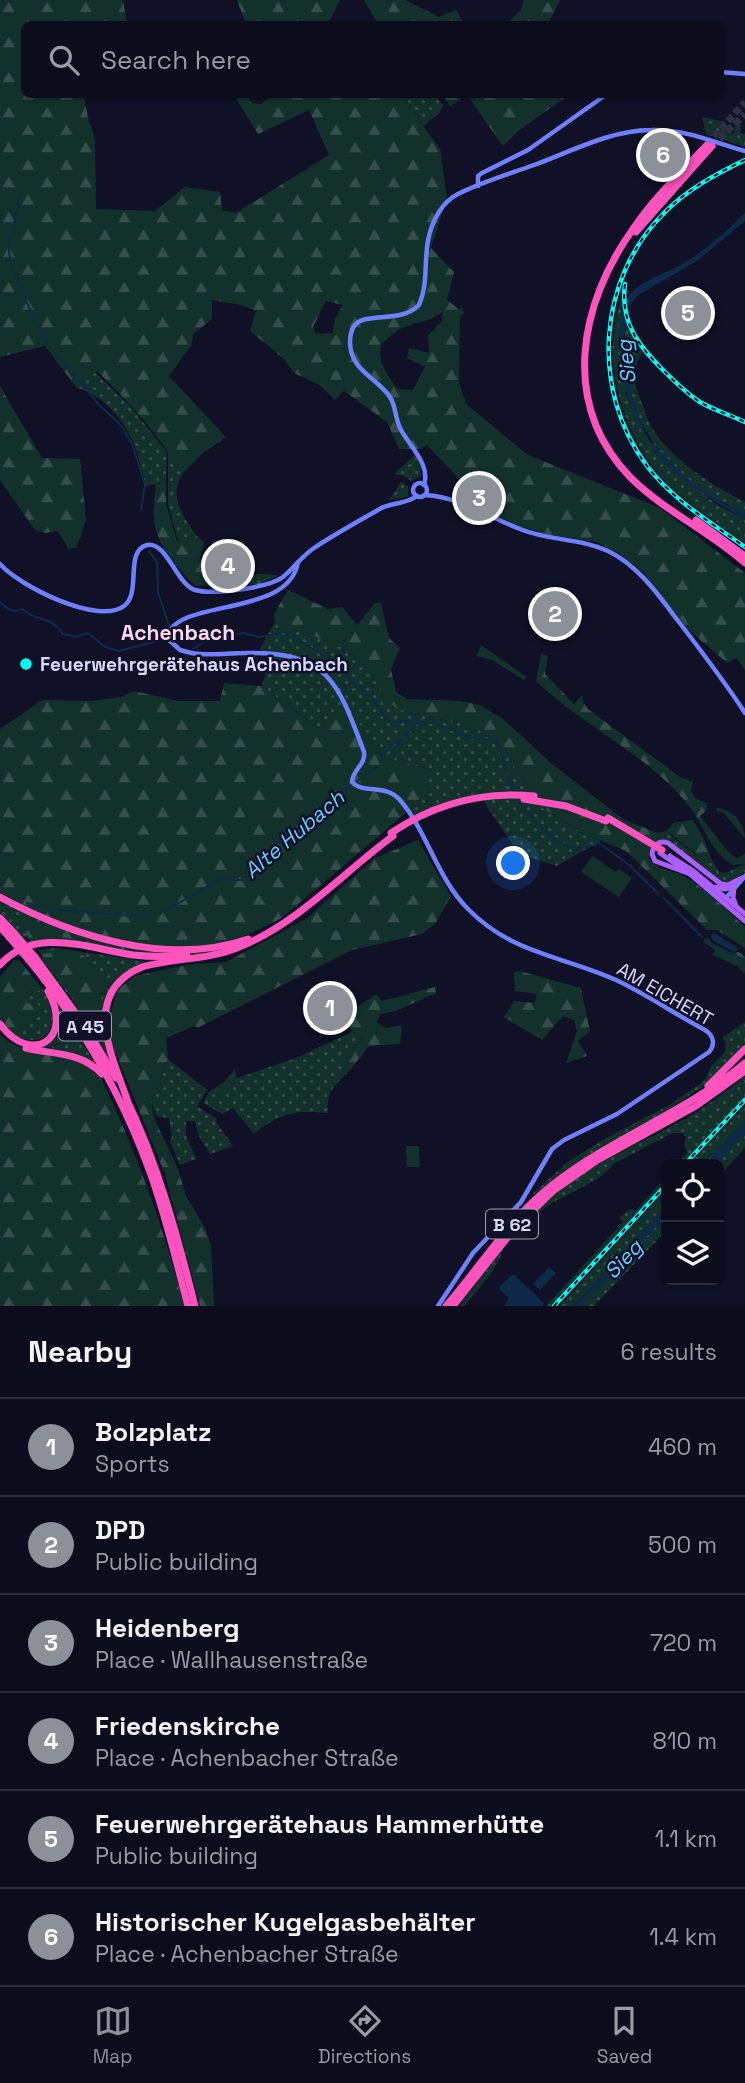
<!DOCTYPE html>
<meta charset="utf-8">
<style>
body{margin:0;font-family:"Space Grotesk",sans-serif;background:#1a1a2a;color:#f1f3f6}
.controls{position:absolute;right:21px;bottom:21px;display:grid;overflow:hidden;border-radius:10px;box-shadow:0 2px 5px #0004}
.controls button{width:63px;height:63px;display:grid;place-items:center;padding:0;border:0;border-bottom:2px solid #2c2c3b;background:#0c0c1d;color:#f1f3f6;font:35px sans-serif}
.you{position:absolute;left:514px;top:864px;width:24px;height:24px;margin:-18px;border:5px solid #fff;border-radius:50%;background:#1a73e8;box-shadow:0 0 0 10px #1a73e833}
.badge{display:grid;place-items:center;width:46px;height:46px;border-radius:50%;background:#8c9099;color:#fff;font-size:23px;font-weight:700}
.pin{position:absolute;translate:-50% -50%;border:4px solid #fff;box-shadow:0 2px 7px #0006}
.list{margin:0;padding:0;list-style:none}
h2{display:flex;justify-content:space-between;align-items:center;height:91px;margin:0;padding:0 28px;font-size:30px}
h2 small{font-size:23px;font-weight:400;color:#9a9ba4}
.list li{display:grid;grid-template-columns:46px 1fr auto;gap:21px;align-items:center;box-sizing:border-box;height:98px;padding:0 28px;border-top:2px solid #2c2c3b}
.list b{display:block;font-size:26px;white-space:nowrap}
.list p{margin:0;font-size:23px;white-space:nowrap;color:#9a9ba4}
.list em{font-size:23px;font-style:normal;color:#9a9ba4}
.icon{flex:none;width:38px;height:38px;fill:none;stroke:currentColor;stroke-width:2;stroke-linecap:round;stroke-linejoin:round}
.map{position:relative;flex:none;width:745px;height:1306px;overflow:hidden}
.search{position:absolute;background:#0c0c1d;box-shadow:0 2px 5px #0004;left:21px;right:21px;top:21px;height:77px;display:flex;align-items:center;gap:18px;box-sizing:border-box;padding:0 24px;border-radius:10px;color:#9a9ba4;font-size:26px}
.sheet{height:679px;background:#0c0c1d}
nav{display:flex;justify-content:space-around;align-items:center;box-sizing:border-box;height:98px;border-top:2px solid #2c2c3b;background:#0c0c1d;font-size:19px;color:#9a9ba4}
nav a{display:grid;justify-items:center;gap:4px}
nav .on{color:#8c9099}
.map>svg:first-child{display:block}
</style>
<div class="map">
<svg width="745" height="1306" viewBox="0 0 745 1306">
<defs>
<pattern id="grass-dots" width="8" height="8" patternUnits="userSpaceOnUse" patternTransform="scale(1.75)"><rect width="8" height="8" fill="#13312b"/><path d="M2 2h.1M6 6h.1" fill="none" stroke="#354e4b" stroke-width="1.8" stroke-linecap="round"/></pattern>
<pattern id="forest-firs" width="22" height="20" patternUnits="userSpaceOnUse" patternTransform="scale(1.75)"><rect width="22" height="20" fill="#13312b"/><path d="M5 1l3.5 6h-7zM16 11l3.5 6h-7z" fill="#354e4b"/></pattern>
</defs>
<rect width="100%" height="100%" fill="#101027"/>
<!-- grass -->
<g fill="url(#grass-dots)" fill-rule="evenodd">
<path d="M401 95H435L443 105 440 112 424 126Z"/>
<path d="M702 117 725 122 724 130 733 134 736 124 741 125 740 133 745 134V147L706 134Z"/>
<path d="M622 293 626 395 655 452 717 505 745 519V543C722 526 697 510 675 491 637 456 614 403 613 352 612 332 618 312 622 293Z"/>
<path d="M626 320 635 341 643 352C631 370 633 383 642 403 645 411 647 420 652 428 670 458 714 487 745 502V512C662 478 615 412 626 320Z"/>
<path d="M95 372 130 406 167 452 166 482 146 486C142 472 139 457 134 444 124 420 102 394 77 388Z"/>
<path d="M168 450 182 474C169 497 182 515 196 535L178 541 168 504Z"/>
<path d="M415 455 420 464 421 476 411 481 405 476 394 474Z"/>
<path d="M401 482 408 486V497L389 500Z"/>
<path d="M275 622 307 633 348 650 363 662 387 699 409 713 474 726 500 746 543 808 580 832 600 841 557 866 519 854 486 805 481 793 449 801 415 815 410 810 419 802 431 770 382 757 345 702 318 728 262 686 271 656 260 649Z"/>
<path d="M667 831 676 840 707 863 711 858 719 872 725 873 745 864V872L731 882H720L664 840Z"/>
<path d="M0 900 70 930 183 953 155 954 31 942 26 937 24 938 0 912ZM19 925 113 945 53 936 29 938Z"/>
<path d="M56 948 150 962 124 976 105 1008 115 1067 75 1004 41 958 42 956 38 950ZM43 955 106 986 99 1003V1035Z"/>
<path d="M34 990 45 992C47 997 51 1003 52 1008 60 1038 38 1047 14 1035L42 1014 21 999 22 992Z"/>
<path d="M59 1007 96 1064 77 1053 48 1049 58 1044 65 1024 60 1022Z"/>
<path d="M745 1022V1046L708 1083 663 1113 605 1145 566 1170 533 1195 532 1194 568 1162 601 1141 671 1104 705 1080 711 1066 725 1052 726 1043 722 1038Z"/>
<path d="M352 1032 363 1038 344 1062 350 1070C335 1086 326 1090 328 1113 295 1110 281 1112 254 1134L233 1108 222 1114 203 1103 209 1092 225 1098 229 1086 237 1081V1078L296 1058Z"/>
<path d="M168 1059 207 1090 197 1106 217 1119 216 1122 233 1146 210 1154 199 1136 195 1121H186V1136L196 1159 180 1165 170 1141 172 1137 169 1118 157 1117 151 1102Z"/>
<path d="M745 1076V1098L682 1164H677L687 1153 684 1144 686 1137 682 1133H673L613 1164C602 1181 568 1193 549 1205 542 1210 535 1217 528 1223L526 1221C569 1171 632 1149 688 1117 708 1105 727 1091 745 1076Z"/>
<path d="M745 1106V1121L705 1164H689Z"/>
<path d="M745 1133V1148L719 1176V1164H715Z"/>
<path d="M666 1177V1181L551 1306H546L623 1222 619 1218 630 1209 635 1211Z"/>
<path d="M666 1190V1206L574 1306H560Z"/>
<path d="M666 1216V1231L594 1306H581Z"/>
<path d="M500 1253 502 1254C492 1275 479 1289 464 1306H459Z"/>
</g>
<!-- forest -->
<g fill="url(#forest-firs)" fill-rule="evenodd">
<path d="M0 0H123L127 24H24V94L84 95 88 118 95 139 96 209 155 211 185 187 220 192 222 210 236 213 329 155 309 110 258 134 234 95H247L252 103 261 104 272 95H401L440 149 447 198 431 248 454 272 447 300 459 309 462 308 464 313 460 316 459 382 466 404 528 455 660 508 745 573V670L737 658 727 663 689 630 642 571 618 553 596 542 550 535 518 526 455 495 465 485 427 445 421 449H399L387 422 344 391 335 400 320 385 294 373 284 359 250 331 256 311 241 305 212 300V319L193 334 192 344 169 376 226 437 203 453 182 474C159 434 129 402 97 371L77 388 45 346 0 357ZM326 301 343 305 335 318 333 333 316 334 313 327ZM443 312 442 321 428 336 429 353 409 348 407 358 425 367 413 390 398 389C387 375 377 362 381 344L399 329 430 319Z"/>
<path d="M237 0H340L328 24H246Z"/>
<path d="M364 0H405L439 17 456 10 464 24H378Z"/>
<path d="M524 0H560L548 24H506L521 10Z"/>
<path d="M441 95H569L519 130 503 146 467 95 451 106Z"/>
<path d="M0 386 42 458 80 459 86 519 77 547 69 549 58 531 45 533 35 530 0 480Z"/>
<path d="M166 482V504L177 541 196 535 204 543 200 558 223 572 247 571 251 574 279 575 261 584 196 586C179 570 155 544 154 519 153 508 155 496 156 485Z"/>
<path d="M288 590 328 609 342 607 357 625 375 603H381L389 638 400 648 391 669 396 692 407 699 461 701 480 705 503 719 552 764 623 819 657 833 667 831 673 823 693 820 704 839 711 858 707 863 667 831 664 840 651 845C649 851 648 856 651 861 658 870 677 871 686 877 707 890 727 910 745 927V948L717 930H707L626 851 580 832 543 808 500 746 474 726 409 713 396 708 387 699 363 662 348 650 307 633 275 622 274 614Z"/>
<path d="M541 654 548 656 545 674 574 704 582 695 583 702 588 709 680 777 693 782 691 791 696 799 707 803 706 811 700 816 731 855 737 858 745 854V864L733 865C710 852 704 825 689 806 648 754 583 727 536 681Z"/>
<path d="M224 683 262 686 318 728 345 702 382 757 431 770 419 802 283 917C258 931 231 943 202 946 139 953 54 926 0 892V729L42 700 91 701 121 697 134 691 178 701H220Z"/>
<path d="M717 808C732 809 745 823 745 838L723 812 716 811Z"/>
<path d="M418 840 451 896 435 924 422 934 352 950 197 1028 195 1026 166 1038 168 1059 151 1102 155 1120 178 1169 186 1196 205 1228 211 1245 214 1306H200L165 1174 112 1044 111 1012 117 990 135 976 186 965 226 962 306 919 375 858Z"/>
<path d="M26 918 120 946 53 936 29 938 19 925Z"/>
<path d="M707 937C713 944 726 956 739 952L745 957V973L737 966 713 955 715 950 703 942Z"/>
<path d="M63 952 83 955 106 986 99 1003V1036L42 954Z"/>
<path d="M14 960 20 961 45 992 34 990 22 992V999L29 1004H38L42 1014 14 1035 0 1019V977Z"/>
<path d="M520 971 581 988 590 1031 578 1041 587 1056 566 1063 577 1031 574 1020 563 1016 542 1040 504 1017 514 1001 535 1003 537 994 515 991 514 972Z"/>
<path d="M435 987 436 993 396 1011 380 1014 377 1022 386 1028 402 1026 400 1044 369 1046 350 1070 344 1062 363 1038 352 1032 346 1015 376 994 382 1001Z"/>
<path d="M60 1022 65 1024C66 1042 54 1049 37 1048L53 1038Z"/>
<path d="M0 1035C32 1063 75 1046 102 1080 137 1153 164 1228 184 1306H0Z"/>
<path d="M235 1069 237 1081 229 1086 225 1098 209 1092 224 1082Z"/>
</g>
<!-- park -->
<g fill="#13312b">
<path d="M481 645 527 677 524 680 494 661 477 656Z"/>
<path d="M592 856 616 872 619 869 632 878 619 897 581 872Z"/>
<path d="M329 989 337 1007 322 1015 312 998Z"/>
<path d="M406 1146H419L420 1167H407Z"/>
</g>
<!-- water -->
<g fill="#0d2b49">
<path d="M745 213V221L697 261 638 295 627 309 624 339 632 400 648 439 688 479 725 504 745 512V519C669 477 625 440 620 348 619 332 617 310 628 297 642 278 668 274 687 261 708 248 727 230 745 213Z"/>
<path d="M714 933 737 947 738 950 734 952 713 941 711 936Z"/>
<path d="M745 1121V1133L715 1164H705Z"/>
<path d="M666 1206V1216L581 1306H574Z"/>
<path d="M549 1267 556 1273 540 1290 533 1284Z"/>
<path d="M513 1274 544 1303 543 1306H505L509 1298 498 1288Z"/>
</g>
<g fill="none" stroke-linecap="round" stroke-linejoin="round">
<!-- stream -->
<g stroke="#0d2b49" stroke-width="2">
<path d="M24 191C12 207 17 214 13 232 12 235 10 238 9 242 5 266 37 322 49 347"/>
<path d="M56 356 85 386 98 404 120 424 132 444 145 485 141 510"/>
<path d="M149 551 157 562 158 592 169 626"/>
<path d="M0 602C6 608 13 614 22 609 37 623 48 613 63 634L76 637 88 633 105 647 119 651 161 640"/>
<path d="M192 650 212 637 244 633 259 637 285 632 337 664 343 671"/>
<path d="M334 661 344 650V645"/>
<path d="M345 673C352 683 363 687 371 696 378 704 379 714 390 723L414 719 422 721 423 723H435L470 738 495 740C506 757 505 776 515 793"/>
<path d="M380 762 384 752 394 748 419 721"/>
<path d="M356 782 378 766"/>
<path d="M518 798C529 817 557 850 582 848 587 848 593 845 599 843L628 864 659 894"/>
<path d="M640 869V867"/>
<path d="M664 898 702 937"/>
<path d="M27 903 56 910 147 917"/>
<path d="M161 913 224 877 228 880H242L269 849 324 810 351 786"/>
<path d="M707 942 745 960"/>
</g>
<!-- highway-tunnel -->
<g stroke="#2e2e47" stroke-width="7" stroke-dasharray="7 3.5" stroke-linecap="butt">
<path d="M707 145 745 102"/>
<path d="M712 146 745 114"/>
</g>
<!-- secondary -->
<g stroke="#6f80fd" stroke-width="4.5">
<path d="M720 72 745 74"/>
<path d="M478 186V176L482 173 528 150 607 94"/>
<circle cx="420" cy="490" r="7"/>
<path d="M424 485C431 464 409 446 400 428 395 418 396 406 390 397 376 377 350 370 350 342 350 337 351 331 354 326 365 311 401 324 419 305 432 276 418 245 439 212 444 204 450 198 458 194 481 182 509 174 534 165 570 152 611 130 651 130 685 129 713 142 745 151"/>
<path d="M425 495C460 497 488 517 520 529 549 541 580 538 608 551 639 566 659 596 679 622 702 652 725 682 745 713"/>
<path d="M298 562C289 619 174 597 167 638L180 650 191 653C209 656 226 653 245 653 328 651 338 682 364 752 366 765 352 770 352 782 364 795 385 783 400 800 428 833 437 878 468 909 512 954 563 956 616 980 646 994 675 1014 705 1030 713 1035 716 1044 709 1052L617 1114 564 1140 552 1149 521 1202 473 1253 438 1306"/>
<path d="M0 564C18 585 98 626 124 606 142 593 124 551 147 545 167 541 176 584 195 590 214 595 268 588 283 577 294 568 302 556 314 548 335 534 357 522 378 510 390 502 405 505 417 496"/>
<path d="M726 898 745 876"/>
</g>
<!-- primary -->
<g stroke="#ab5ffd" stroke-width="5">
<path d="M660 853 690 874 745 921"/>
<path d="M670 856 692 870 745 914"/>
<path d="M690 874 655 861 652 854C653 845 659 840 668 843L721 884 728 885 742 878"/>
<path d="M716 887 725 889 734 887 733 898 736 906"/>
</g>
<!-- highway -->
<g stroke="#fc53bd" stroke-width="7">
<path d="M707 145C681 172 654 198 633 229 579 304 560 404 630 477 664 511 709 531 745 563"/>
<path d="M636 232 712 146"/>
<path d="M696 520 745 556"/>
<path d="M524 799 566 806 606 821"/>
<path d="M0 897C72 936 168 967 248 939"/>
<path d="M0 918 15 934"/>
<path d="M0 927 9 937"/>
<path d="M35 957 85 1026 116 1078"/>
<path d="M28 959C80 1022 122 1095 150 1172 166 1216 176 1261 188 1306"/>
<path d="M0 965C35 925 90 949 133 955 151 957 169 957 187 955"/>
<path d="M0 1024C31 1066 75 1040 48 991"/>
<path d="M26 1048C54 1055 80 1051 102 1074"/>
<path d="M708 1086 745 1049"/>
<path d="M126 1098C158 1164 177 1234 195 1306"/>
<path d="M127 1099C111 1054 81 992 142 967 173 958 206 960 237 948 298 924 341 874 393 836"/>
<path d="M446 1306C481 1266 509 1219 551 1186 611 1138 685 1113 745 1063"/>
<path d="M453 1306 515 1228 554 1190 596 1161 696 1106 745 1071"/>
</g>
<!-- rail casing -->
<g stroke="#06fbf0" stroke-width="4.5">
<g id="rail">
<path d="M745 160C716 174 688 189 665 212 597 279 590 390 647 466 673 500 710 522 745 547"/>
<path d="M625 284C620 322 638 345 663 370 674 381 686 393 700 402 714 410 730 415 745 422"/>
<path d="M685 1164 745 1100"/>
<path d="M554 1306 666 1185"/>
</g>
</g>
<!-- rail -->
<use href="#rail" stroke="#101027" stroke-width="2" stroke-dasharray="5" stroke-linecap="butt"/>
<!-- highway-bridge -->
<g stroke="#fc53bd" stroke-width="7">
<path d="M608 818 662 850"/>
<path d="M391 833C434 804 482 791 534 796"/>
<path d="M15 934 35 957"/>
<path d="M9 937 28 959"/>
</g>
</g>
<!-- markers -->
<circle fill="#06fbf0" stroke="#101027" stroke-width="2.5" cx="26" cy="664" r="7"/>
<g text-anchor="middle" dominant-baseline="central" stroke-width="5" stroke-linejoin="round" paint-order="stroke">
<!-- shield labels -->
<g fill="#101027" stroke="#9b9cbe" stroke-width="2">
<rect x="59" y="1011.5" width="52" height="29" rx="5"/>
<rect x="486" y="1209.5" width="52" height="29" rx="5"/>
</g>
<g font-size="18" font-weight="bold" fill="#d6d8fe">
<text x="85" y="1026">A 45</text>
<text x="512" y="1224">B 62</text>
</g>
<!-- poi labels -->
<g font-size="19" font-weight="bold" fill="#d6d8fe" stroke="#101027" text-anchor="start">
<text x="40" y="664">Feuerwehrgerätehaus Achenbach</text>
</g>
<!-- street labels -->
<g font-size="19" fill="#d6d8fe" stroke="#101027">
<text transform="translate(665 994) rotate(30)">AM EICHERT</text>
</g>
<!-- water labels -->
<g font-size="21" font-style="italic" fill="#66cdfd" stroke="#101027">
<text transform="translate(626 362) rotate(-96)">Sieg</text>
<text transform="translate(294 834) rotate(-40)">Alte Hubach</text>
<text transform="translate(623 1259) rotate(-47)">Sieg</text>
</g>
<!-- neighbourhood labels -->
<g font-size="21" font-weight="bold" fill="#fed8f6" stroke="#101027">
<text x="178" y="632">Achenbach</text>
</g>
</g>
</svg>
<div class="controls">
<button><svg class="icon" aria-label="locate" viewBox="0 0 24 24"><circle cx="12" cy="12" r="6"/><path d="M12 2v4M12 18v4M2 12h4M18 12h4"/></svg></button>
<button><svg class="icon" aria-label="layers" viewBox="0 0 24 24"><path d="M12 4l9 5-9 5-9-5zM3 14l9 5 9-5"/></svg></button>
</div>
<div class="you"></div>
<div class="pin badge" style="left:330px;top:1008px">1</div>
<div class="pin badge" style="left:555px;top:614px">2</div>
<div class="pin badge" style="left:479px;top:498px">3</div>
<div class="pin badge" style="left:228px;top:566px">4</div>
<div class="pin badge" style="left:688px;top:313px">5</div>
<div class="pin badge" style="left:663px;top:155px">6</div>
<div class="search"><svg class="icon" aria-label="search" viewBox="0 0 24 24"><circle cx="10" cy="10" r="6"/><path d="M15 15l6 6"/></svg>Search here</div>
</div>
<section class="sheet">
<h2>Nearby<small>6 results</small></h2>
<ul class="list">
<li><span class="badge">1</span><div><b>Bolzplatz</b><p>Sports</p></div><em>460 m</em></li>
<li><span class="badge">2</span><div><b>DPD</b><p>Public building</p></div><em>500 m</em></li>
<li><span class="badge">3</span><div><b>Heidenberg</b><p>Place · Wallhausenstraße</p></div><em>720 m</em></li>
<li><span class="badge">4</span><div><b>Friedenskirche</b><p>Place · Achenbacher Straße</p></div><em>810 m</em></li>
<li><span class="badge">5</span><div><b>Feuerwehrgerätehaus Hammerhütte</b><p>Public building</p></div><em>1.1 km</em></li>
<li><span class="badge">6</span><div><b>Historischer Kugelgasbehälter</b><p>Place · Achenbacher Straße</p></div><em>1.4 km</em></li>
</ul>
</section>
<nav>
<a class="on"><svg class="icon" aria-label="map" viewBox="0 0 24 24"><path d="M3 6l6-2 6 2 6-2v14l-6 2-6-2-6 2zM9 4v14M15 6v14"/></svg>Map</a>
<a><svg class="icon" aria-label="directions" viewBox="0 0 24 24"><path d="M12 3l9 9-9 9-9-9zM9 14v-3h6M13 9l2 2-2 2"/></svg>Directions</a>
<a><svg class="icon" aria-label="saved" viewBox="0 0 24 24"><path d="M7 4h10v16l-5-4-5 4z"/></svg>Saved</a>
</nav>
